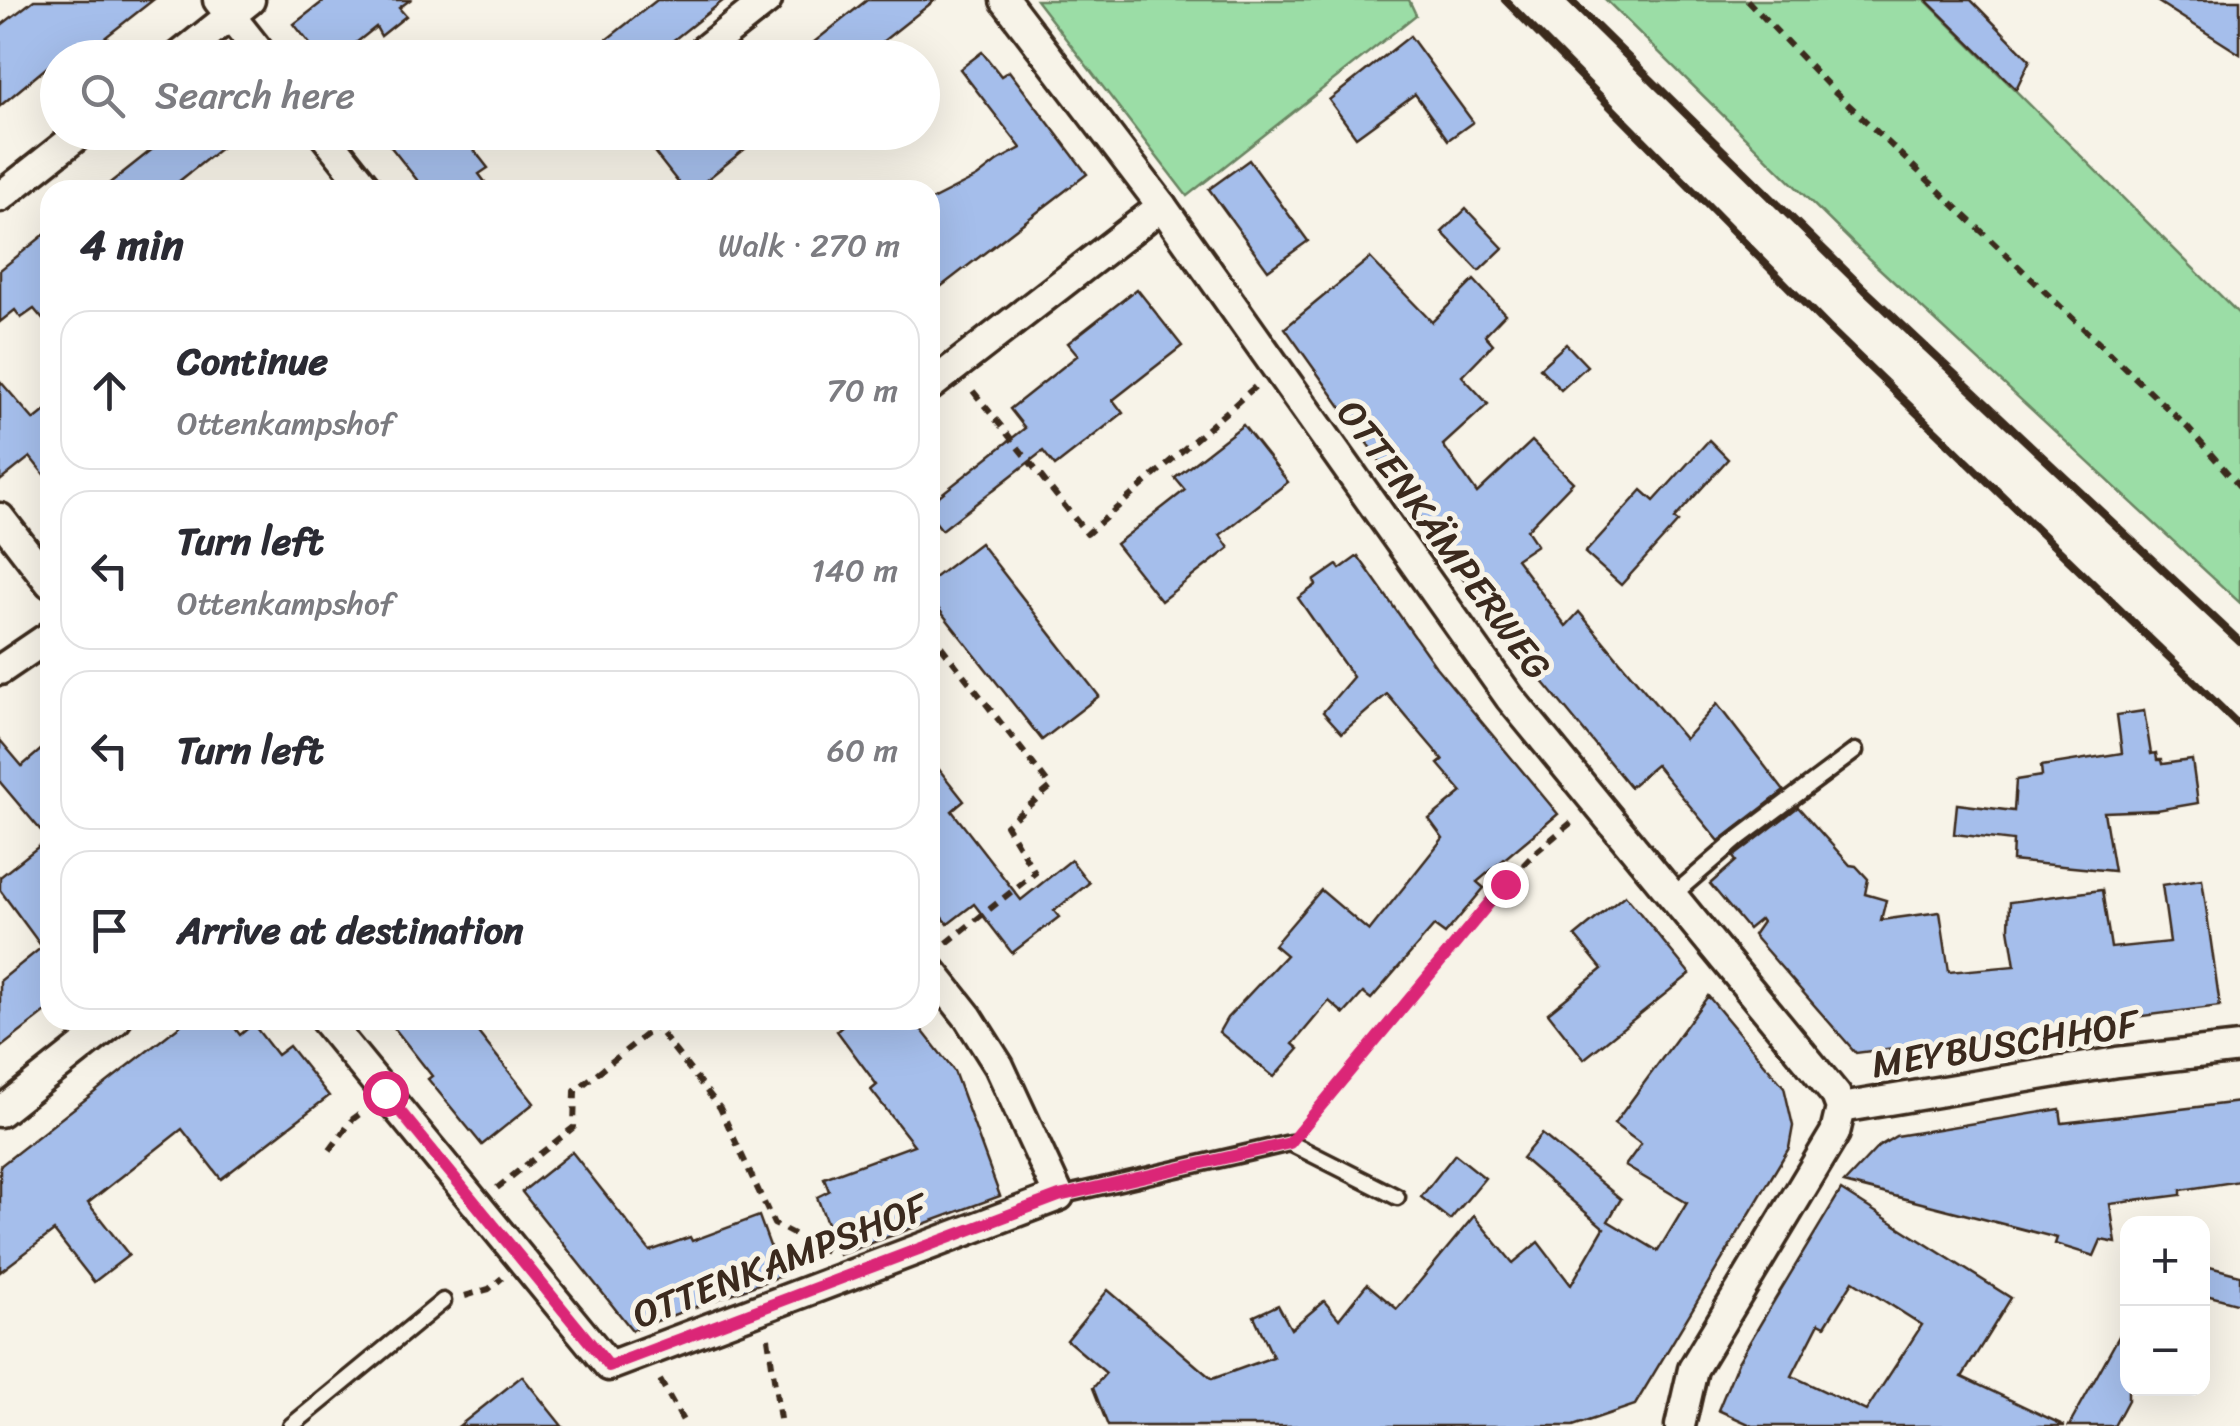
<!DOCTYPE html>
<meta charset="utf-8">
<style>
body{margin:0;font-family:Sriracha,sans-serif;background:#f2f2f3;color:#2b2b33}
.controls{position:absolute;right:30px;bottom:30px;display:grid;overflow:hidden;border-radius:20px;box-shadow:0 10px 40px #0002}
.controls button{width:90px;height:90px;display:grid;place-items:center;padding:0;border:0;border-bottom:2px solid #e1e1e2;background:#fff;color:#2b2b33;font:50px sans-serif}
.stop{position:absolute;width:30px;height:30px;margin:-22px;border:8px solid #db2777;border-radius:50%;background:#fff}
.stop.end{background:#db2777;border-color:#fff;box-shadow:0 2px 10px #0008}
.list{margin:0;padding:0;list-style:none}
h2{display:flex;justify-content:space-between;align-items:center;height:130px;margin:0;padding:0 40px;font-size:42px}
h2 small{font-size:32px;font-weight:400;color:#7c7c81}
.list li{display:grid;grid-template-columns:65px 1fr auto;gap:30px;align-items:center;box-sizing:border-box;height:160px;margin:0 20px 20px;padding:0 20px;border:2px solid #e1e1e2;border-radius:30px}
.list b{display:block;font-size:38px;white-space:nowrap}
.list p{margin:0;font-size:32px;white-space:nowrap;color:#7c7c81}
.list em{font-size:32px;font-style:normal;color:#7c7c81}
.icon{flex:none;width:55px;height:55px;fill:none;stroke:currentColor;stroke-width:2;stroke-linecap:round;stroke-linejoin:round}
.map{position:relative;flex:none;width:2240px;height:1426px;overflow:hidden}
.search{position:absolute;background:#fff;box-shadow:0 10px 40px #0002;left:40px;top:40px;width:900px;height:110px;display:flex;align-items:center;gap:25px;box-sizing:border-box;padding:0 35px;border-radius:55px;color:#7c7c81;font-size:38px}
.panel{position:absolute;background:#fff;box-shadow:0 10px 40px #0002;left:40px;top:180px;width:900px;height:850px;border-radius:30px}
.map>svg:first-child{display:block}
</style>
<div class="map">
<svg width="2240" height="1426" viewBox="0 0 2240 1426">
<rect width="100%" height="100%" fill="#f7f3e8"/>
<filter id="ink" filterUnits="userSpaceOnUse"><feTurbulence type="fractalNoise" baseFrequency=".01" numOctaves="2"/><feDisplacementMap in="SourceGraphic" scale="20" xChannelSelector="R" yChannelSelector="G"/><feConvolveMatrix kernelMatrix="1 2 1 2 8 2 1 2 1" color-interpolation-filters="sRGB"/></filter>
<g filter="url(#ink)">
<!-- green -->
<g fill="#9bdda6" stroke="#6b8462" stroke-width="2.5">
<path d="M1036 0H1409L1416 15 1187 196Z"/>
<path d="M1606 0H1925L2240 315V603L1868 258Z"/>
</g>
<!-- building -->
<g fill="#a5beeb" stroke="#3b2a1e" stroke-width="2.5" fill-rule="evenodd">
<path d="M34 0H153L88 51 81 42 58 58 0 106V26Z"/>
<path d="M325 0H410L399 8 406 16 381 36 376 27 337 58H321L294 24Z"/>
<path d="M657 0H724L651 58H583Z"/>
<path d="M867 0H935L862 58H794Z"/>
<path d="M1926 0H1971L2030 60 2016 89Z"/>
<path d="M2155 0H2240V54Z"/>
<path d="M1410 36 1473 122 1448 140 1415 94 1356 137 1329 100Z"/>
<path d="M982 52 1001 76 1009 71 1087 174 930 295V201L977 177 999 160 1021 148 960 69Z"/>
<path d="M150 132H241L168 190H101L159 144Z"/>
<path d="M379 132H460L488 168 479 174 491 190H425Z"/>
<path d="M682 132H766L694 190H684L655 153Z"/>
<path d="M1249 160 1308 241 1268 270 1209 189Z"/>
<path d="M1466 209 1503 248 1479 271 1442 232Z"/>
<path d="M50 230V328L34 309 21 318 15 310 0 322V270Z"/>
<path d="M1370 258 1432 322 1474 280 1505 314 1485 335 1493 344 1462 376 1488 404 1443 445 1477 493 1532 441 1573 482 1527 530 1537 545 1516 559 1566 626 1579 612 1685 739 1717 704 1784 791 1719 841 1656 765 1630 787 1495 623 1285 328Z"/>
<path d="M1137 289 1182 346 1113 400 1123 413 1055 466 1043 451 942 530 930 515V503L1025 428 1010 409 1078 355 1068 343Z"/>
<path d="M1566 344 1587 366 1561 390 1540 368Z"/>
<path d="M0 381 34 420 50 407V482L30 457 0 481Z"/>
<path d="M1243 425 1288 482 1220 535 1229 548 1161 601 1116 544 1185 490 1175 478Z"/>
<path d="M1709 440 1728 459 1674 519 1678 522 1621 585 1585 553 1642 490 1654 501Z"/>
<path d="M980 543 1099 696 1042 740 930 598V581Z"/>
<path d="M1358 556 1436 667 1558 814 1477 882 1484 888 1445 934 1434 926 1371 999 1363 993 1344 1014 1329 1001 1293 1044 1299 1049 1274 1077 1219 1032 1227 1018 1286 955 1274 945 1321 890 1369 931 1443 838 1429 819 1462 792 1438 764 1443 760 1387 694 1342 733 1323 712 1353 677 1298 598 1316 585 1314 581 1337 565 1340 569Z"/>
<path d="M2144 711 2151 754 2156 753 2157 760H2161L2162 764 2192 760 2198 803 2157 810 2104 812 2114 871 2012 861 2013 841 1954 834 1957 804 2014 811 2016 780 2042 776 2041 766 2122 753 2117 715Z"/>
<path d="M0 740 22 766 50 742V1009L0 1048V981L42 947 0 890V877L48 839 0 782Z"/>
<path d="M930 758 964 801 952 811 1021 900 1071 860 1089 883 1054 911 1059 917 1012 953 974 904 948 924 930 901Z"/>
<path d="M1798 807 1850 865 1856 866 1868 879 1865 894 1886 900 1881 920 1940 912 1949 972 2015 966 2009 928 2010 902 2102 890 2111 948 2170 942 2162 885 2202 879 2220 1006 1856 1053 1753 935 1762 922 1760 919 1748 929 1710 884 1736 861 1733 857Z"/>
<path d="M1625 895 1690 974 1584 1059 1548 1013 1602 969 1575 936Z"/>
<path d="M1708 996 1784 1087 1793 1126 1789 1148 1635 1405 1573 1426H1108L1093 1388 1106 1373 1067 1340 1108 1290 1212 1379 1273 1357 1254 1316 1278 1305 1291 1329 1324 1301 1339 1319 1367 1284 1397 1309 1474 1216 1513 1263 1538 1242 1571 1285 1604 1228 1522 1158 1542 1134 1621 1199 1608 1221 1658 1251 1687 1203 1625 1166 1641 1144 1614 1124Z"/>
<path d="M187 1020H229L240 1035 253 1024 277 1055 289 1046 329 1096 221 1179 182 1129 149 1155 88 1203 129 1255 94 1282 54 1231 0 1272V1166Z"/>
<path d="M388 1020H468L534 1103 482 1145 428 1079 432 1076Z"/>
<path d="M850 1020H914L954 1071 1000 1196 839 1255 817 1197 829 1191 824 1178 914 1145 871 1090 877 1085 837 1031Z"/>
<path d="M2240 1102V1181L2181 1190V1195L2110 1204 2116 1243 2101 1240 2094 1256 2055 1244 2057 1238 1844 1183 1878 1147 1896 1136 2060 1109 2062 1123Z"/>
<path d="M572 1152 650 1251 690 1237 692 1241 759 1216 781 1276 632 1330 522 1192Z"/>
<path d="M1455 1154 1485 1178 1450 1220 1421 1197Z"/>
<path d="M1841 1190 2011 1298 1962 1377 2065 1426H1753L1718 1410 1738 1362 1768 1311ZM1853 1281 1922 1325 1866 1411 1792 1376 1819 1323 1825 1326Z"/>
<path d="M2202 1265 2240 1275V1304L2202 1294Z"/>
<path d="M2128 1320V1400L2114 1426H2069Z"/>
<path d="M522 1376 562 1426H459Z"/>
</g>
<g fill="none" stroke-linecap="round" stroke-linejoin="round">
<!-- service casing -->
<g stroke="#3b2a1e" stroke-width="21">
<g id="service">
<path d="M1673 895 1740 837 1855 751"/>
<path d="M1059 1196 1290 1143 1397 1197"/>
<path d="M291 1426 443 1301"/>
</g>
</g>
<!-- minor casing -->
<g stroke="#3b2a1e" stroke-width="35">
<g id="minor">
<path d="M218 0 264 58"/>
<path d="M1005 0 1162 206 1510 698 1836 1095 1841 1108 1835 1133 1693 1369 1680 1426"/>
<path d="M177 58 250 0"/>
<path d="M694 58 767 0"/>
<path d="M322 132 368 190"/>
<path d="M0 197 82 132"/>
<path d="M930 386 1162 206"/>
<path d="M0 518 50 583"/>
<path d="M0 670 50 636"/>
<path d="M325 1020 609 1366 1059 1196 999 1066 968 1017 930 969"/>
<path d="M1841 1108 2117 1062 2240 1048"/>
<path d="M0 1112 116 1020"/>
</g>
</g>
<!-- path -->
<g stroke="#3b2a1e" stroke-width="6" stroke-dasharray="10 8" stroke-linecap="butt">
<path d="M1747 0 1830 87 2187 427 2240 487"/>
<path d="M973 391 1087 534 1256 386"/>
<path d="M930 632 1051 787 1006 825 1035 873 943 946"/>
<path d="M651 1020 720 1108 774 1224 826 1251"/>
<path d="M1303 1127 1505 884 1536 852 1572 822"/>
<path d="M330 1150 353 1119 365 1110"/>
<path d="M497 1188 574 1127 575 1091 664 1020"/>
<path d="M465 1296 489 1289 502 1278"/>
<path d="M768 1338 781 1426"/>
<path d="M660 1380 686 1426"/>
</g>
<!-- service -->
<use href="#service" stroke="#f7f3e8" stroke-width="14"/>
<!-- minor -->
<use href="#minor" stroke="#f7f3e8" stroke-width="28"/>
<!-- rail -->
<g stroke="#3b2a1e" stroke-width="8">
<path d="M1505 0 1828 327 2240 726"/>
<path d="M1570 0 1865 290 2240 642"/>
</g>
</g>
</g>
<g fill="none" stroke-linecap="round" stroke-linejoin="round" filter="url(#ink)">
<!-- route -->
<path stroke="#db2777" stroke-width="12" d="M385 1093 609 1366 1059 1196 1290 1143 1505 884"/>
</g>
<g text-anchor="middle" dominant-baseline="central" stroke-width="10" stroke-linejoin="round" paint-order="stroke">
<!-- street labels -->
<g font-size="38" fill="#3b2a1e" stroke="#f7f3e8">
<text transform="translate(1444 540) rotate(54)">OTTENKÄMPERWEG</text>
<text transform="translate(2005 1044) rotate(-9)">MEYBUSCHHOF</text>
<text transform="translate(780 1261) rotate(-21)">OTTENKAMPSHOF</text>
</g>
</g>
</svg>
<div class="controls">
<button>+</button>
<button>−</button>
</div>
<div class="stop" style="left:385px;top:1093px"></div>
<div class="stop end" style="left:1505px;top:884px"></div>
<div class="search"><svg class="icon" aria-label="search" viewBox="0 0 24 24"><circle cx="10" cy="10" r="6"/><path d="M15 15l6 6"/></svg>Search here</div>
<section class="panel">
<h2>4 min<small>Walk · 270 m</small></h2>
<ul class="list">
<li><svg class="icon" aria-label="ahead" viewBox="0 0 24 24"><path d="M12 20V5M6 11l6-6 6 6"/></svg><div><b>Continue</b><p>Ottenkampshof</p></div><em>70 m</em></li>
<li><svg class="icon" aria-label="left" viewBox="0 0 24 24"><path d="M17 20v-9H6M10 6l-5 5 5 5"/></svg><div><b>Turn left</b><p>Ottenkampshof</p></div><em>140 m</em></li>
<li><svg class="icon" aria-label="left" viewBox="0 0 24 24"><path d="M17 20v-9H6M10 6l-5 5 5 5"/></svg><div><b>Turn left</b></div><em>60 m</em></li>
<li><svg class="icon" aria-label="arrive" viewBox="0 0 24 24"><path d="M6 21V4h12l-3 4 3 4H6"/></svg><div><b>Arrive at destination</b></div></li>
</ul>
</section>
</div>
